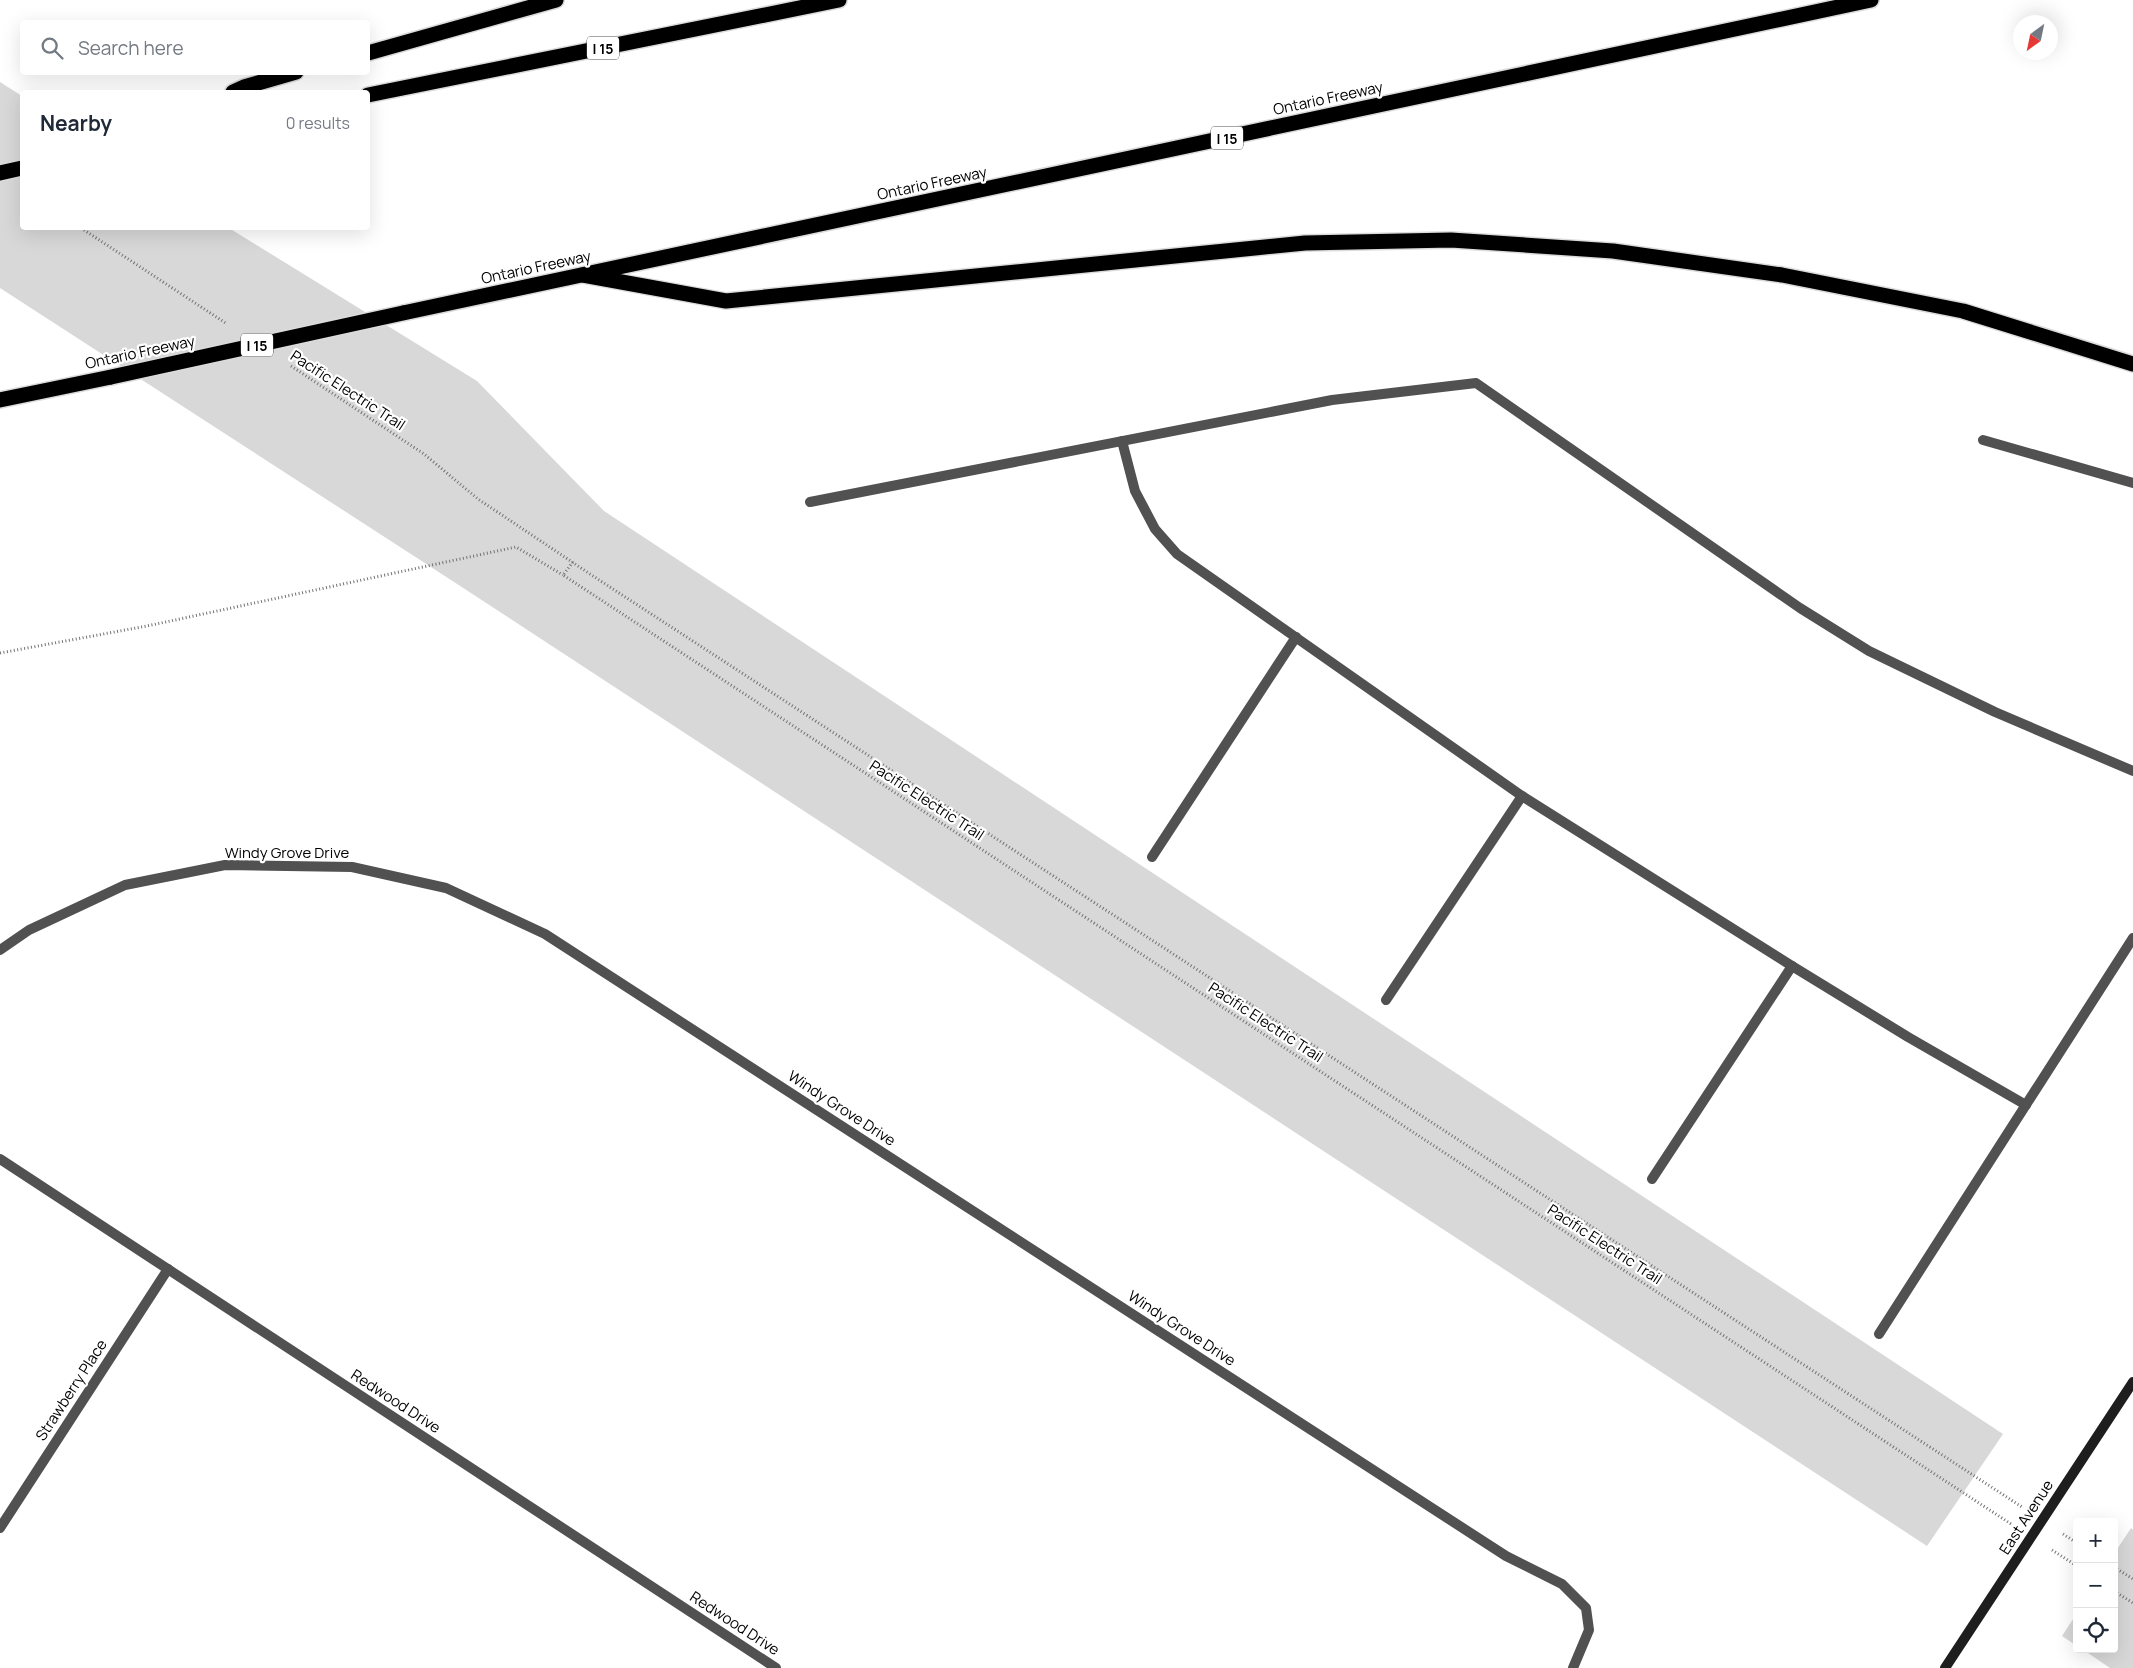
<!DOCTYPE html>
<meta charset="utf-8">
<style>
body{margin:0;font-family:Manrope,sans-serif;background:#f6f6f7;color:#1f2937}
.controls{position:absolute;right:15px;bottom:15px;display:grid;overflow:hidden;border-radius:5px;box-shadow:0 5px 20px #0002}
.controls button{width:45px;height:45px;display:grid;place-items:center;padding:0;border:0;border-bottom:1px solid #e0e1e3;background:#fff;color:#1f2937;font:25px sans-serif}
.compass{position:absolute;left:2013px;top:15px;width:45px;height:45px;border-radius:50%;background:#fff;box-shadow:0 5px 20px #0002;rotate:213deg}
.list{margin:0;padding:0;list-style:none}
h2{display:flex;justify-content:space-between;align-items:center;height:65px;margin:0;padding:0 20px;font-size:21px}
h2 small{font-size:16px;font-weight:400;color:#747a83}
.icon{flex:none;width:28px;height:28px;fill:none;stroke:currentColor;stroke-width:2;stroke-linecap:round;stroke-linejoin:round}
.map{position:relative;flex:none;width:2133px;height:1668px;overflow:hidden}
.search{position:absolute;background:#fff;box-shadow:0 5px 20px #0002;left:20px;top:20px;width:350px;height:55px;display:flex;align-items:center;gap:12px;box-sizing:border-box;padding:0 18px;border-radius:5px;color:#747a83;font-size:19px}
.panel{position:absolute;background:#fff;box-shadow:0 5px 20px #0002;left:20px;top:90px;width:350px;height:140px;border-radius:5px}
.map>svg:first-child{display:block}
</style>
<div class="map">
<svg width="2133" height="1668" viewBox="0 0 2133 1668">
<rect width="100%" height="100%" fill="#fff"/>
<!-- green -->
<g fill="#d8d8d8">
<path d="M0 82 22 96V228H229L477 381 604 511 2003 1434 1927 1546 451 580 0 288Z"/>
<path d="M2131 1528 2133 1530V1668H2110L2082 1649H2114V1554Z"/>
<path d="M2077 1613V1646L2062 1636Z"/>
</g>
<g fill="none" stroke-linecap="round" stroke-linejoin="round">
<!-- highway casing -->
<g stroke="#dbdbdb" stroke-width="18">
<g id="highway">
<path d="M368 53 556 0"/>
<path d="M233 92 244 87 296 72"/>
<path d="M368 95 839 0"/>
<path d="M0 173 22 168"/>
<path d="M583 275 726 301 1305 243 1451 240 1613 251 1782 275 1963 311 2133 364"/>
<path d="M403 313 1871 0"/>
<path d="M0 400 111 377"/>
</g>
</g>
<!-- path -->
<g stroke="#737373" stroke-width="3" stroke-dasharray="1 2.5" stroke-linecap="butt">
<path d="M81 228 227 324"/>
<path d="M291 366 424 454 478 499 593 576 2022 1507"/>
<path d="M573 562 563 575 2011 1524"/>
<path d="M0 653 147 626 516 547 563 575"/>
<path d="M2063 1534 2077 1543"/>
<path d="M2052 1550 2077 1566"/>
<path d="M2114 1567 2133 1579"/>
<path d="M2114 1591 2133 1603"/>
</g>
<!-- lane -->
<g stroke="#515151" stroke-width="10">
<path d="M1983 440 2133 483"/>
<path d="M1122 441 1135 491 1155 529 1177 554 1522 796 1792 966 1908 1037 2026 1105"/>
<path d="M810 502 1332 400 1476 383 1800 608 1869 651 1995 712 2133 771"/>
<path d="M1152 857 1296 637"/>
<path d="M1386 1000 1522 796"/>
<path d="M1652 1179 1792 966"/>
<path d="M1879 1334 2133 938"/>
</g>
<!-- street -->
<g stroke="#515151" stroke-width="10">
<path d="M0 950 29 930 125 885 225 865 352 867 446 888 545 934 1506 1556 1562 1584 1586 1608 1589 1630 1573 1668"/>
<path d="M0 1159 776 1668"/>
<path d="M0 1528 168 1269"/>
</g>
<!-- secondary -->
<path stroke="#1e1e1e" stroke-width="10" d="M1945 1668 2133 1382"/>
<!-- highway -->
<use href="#highway" stroke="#000" stroke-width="15"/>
<!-- highway-bridge casing -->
<g stroke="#dbdbdb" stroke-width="18" stroke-linecap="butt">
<path id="highway-bridge" d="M111 377 403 313"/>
</g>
<!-- highway-bridge -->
<use href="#highway-bridge" stroke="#000" stroke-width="15"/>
</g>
<g text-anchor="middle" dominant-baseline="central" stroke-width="4.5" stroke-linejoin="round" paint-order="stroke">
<!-- shield labels -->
<g fill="#fff" stroke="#4c4c4c" stroke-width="1">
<rect x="587" y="36.5" width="32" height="23" rx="4"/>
<rect x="1211" y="126.5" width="32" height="23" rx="4"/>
<rect x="241" y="333.5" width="32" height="23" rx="4"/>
</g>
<g font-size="14" font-weight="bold" fill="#000">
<text x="603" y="48">I 15</text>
<text x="1227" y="138">I 15</text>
<text x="257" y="345">I 15</text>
</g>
<!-- street labels -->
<g font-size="15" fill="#000" stroke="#fff">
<text transform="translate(1328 98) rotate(-12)">Ontario Freeway</text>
<text transform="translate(932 183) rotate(-12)">Ontario Freeway</text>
<text transform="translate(536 267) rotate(-12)">Ontario Freeway</text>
<text transform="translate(140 352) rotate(-12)">Ontario Freeway</text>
<text transform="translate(348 390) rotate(33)">Pacific Electric Trail</text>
<text transform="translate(927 800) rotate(33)">Pacific Electric Trail</text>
<text x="287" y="852">Windy Grove Drive</text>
<text transform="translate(1266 1022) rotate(33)">Pacific Electric Trail</text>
<text transform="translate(842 1108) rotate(33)">Windy Grove Drive</text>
<text transform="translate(1605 1244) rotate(33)">Pacific Electric Trail</text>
<text transform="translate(1182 1328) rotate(33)">Windy Grove Drive</text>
<text transform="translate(71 1390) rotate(-57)">Strawberry Place</text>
<text transform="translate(396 1401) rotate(33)">Redwood Drive</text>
<text transform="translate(2026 1517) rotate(-57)">East Avenue</text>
<text transform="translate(735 1623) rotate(33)">Redwood Drive</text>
</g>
</g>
</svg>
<div class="controls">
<button>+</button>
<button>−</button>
<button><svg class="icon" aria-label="locate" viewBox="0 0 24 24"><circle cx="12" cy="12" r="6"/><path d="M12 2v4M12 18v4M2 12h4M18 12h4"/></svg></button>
</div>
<svg class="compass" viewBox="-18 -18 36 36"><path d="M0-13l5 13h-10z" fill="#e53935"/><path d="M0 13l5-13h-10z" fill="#747a83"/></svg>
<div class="search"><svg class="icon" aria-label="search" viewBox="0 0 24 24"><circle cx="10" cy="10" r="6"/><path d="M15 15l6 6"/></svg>Search here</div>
<section class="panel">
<h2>Nearby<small>0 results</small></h2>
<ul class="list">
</ul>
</section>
</div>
